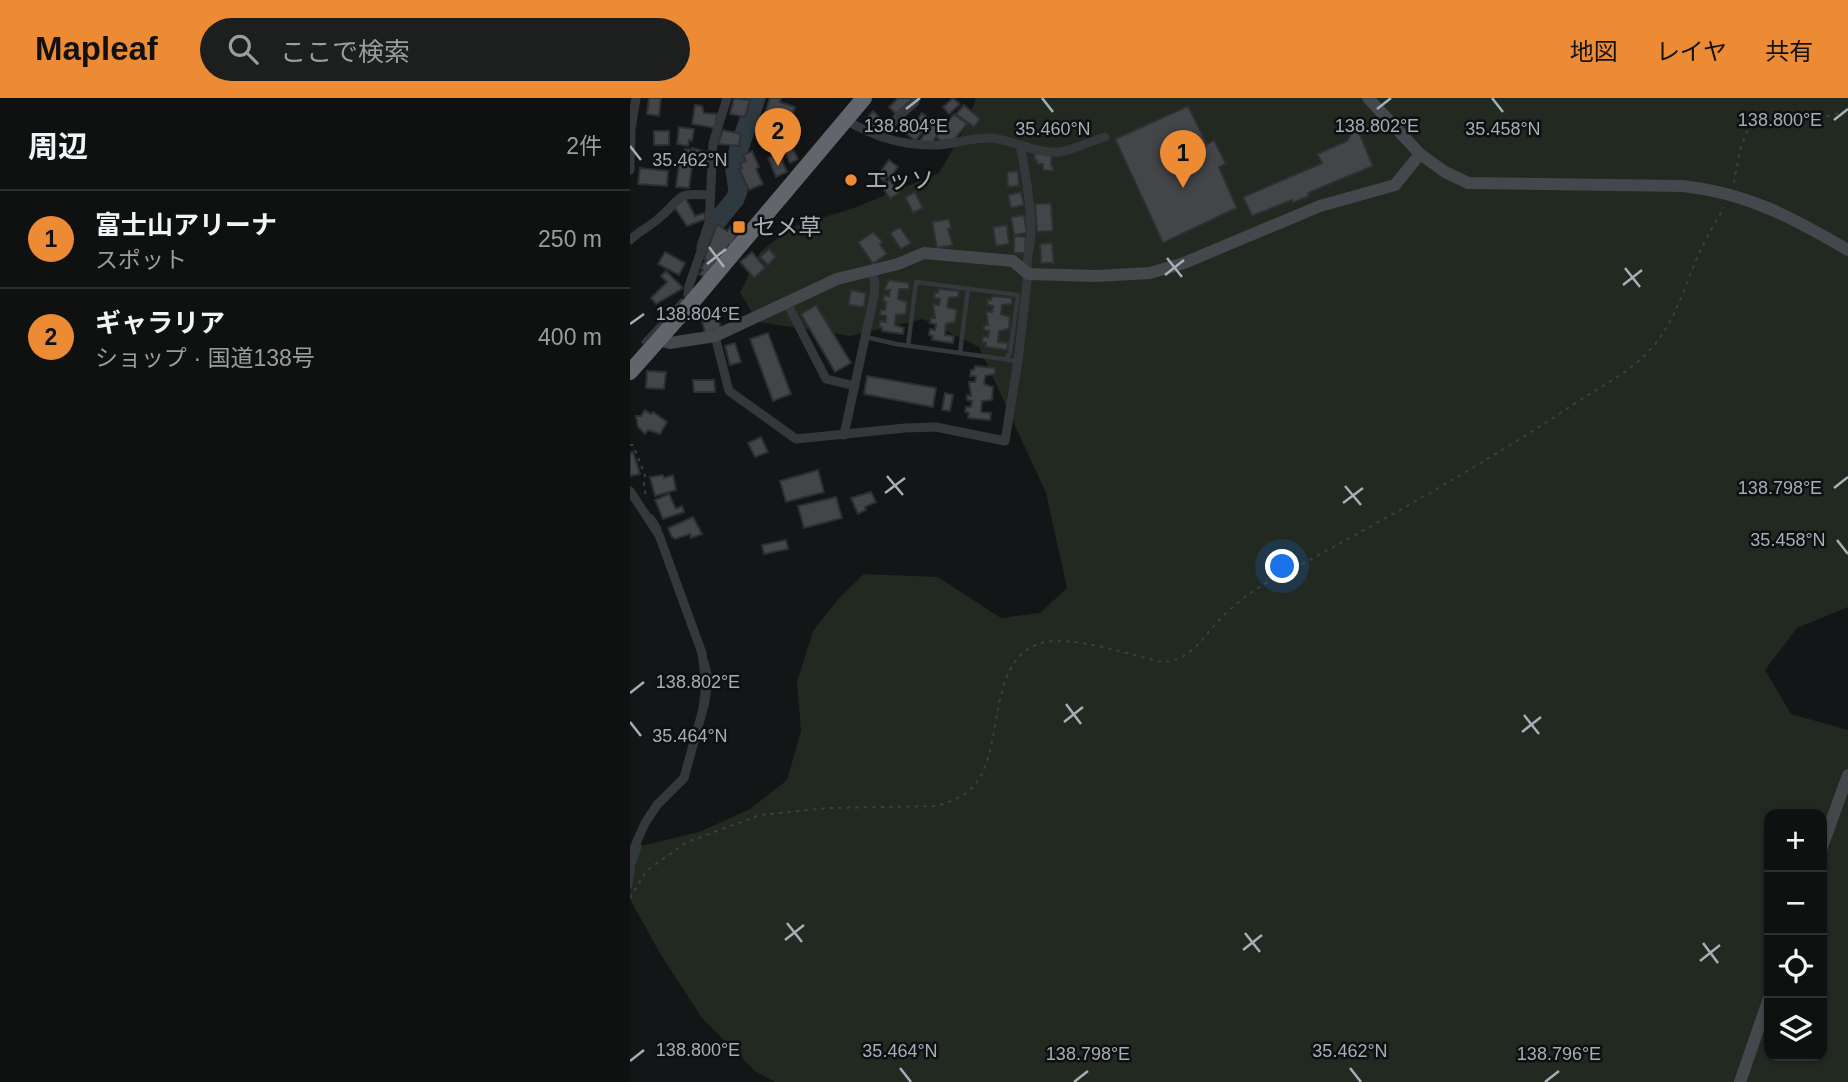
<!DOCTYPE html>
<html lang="ja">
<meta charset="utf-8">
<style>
body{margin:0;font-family:Helvetica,"Noto Sans JP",sans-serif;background:#1d1e1e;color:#f1f3f6}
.controls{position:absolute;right:21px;bottom:21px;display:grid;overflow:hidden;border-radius:14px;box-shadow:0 2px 5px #0004}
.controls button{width:63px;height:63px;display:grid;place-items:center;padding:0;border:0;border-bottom:2px solid #2f3030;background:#0f1010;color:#f1f3f6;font:35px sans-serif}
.you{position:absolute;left:653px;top:469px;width:24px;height:24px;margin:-18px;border:5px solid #fff;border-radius:50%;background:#1a73e8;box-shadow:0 0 0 10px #1a73e833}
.badge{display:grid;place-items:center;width:46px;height:46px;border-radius:50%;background:#ed8b35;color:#111;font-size:23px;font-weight:700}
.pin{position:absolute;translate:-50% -58px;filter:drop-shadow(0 2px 4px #0008)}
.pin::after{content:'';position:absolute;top:37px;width:24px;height:21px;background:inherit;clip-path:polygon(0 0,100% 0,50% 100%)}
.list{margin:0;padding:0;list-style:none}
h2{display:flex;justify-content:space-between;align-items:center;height:91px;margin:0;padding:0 28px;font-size:30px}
h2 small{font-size:23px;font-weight:400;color:#9b9d9f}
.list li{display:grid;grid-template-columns:46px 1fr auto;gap:21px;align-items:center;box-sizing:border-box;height:98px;padding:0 28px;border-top:2px solid #2f3030}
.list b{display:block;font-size:26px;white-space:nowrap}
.list p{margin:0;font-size:23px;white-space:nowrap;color:#9b9d9f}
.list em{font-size:23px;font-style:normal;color:#9b9d9f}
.icon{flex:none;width:38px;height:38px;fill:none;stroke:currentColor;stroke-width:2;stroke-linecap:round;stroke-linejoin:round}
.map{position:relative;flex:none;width:1218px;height:984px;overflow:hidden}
header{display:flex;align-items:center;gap:42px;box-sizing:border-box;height:98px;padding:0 35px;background:#ed8b35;color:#111}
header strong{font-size:33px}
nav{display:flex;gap:38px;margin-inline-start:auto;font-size:24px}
.search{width:490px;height:63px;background:#1d1e1e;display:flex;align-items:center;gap:18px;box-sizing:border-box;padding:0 24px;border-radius:38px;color:#9b9d9f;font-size:26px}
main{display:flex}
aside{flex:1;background:#0f1010}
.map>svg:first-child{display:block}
</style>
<header>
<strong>Mapleaf</strong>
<div class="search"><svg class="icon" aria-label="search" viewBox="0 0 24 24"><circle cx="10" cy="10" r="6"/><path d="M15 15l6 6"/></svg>ここで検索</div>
<nav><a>地図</a><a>レイヤ</a><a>共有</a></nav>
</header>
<main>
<aside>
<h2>周辺<small>2件</small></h2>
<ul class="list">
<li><span class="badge">1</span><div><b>富士山アリーナ</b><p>スポット</p></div><em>250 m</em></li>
<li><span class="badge">2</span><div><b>ギャラリア</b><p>ショップ · 国道138号</p></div><em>400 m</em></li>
</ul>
</aside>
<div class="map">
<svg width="1218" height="984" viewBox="0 0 1218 984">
<rect width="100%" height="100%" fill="#141516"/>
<!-- green -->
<path fill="#212921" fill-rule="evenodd" d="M346 0H1218V509L1167 530 1135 572 1161 616 1218 632V984H145L125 973 72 920 29 854 0 801V763L11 748 69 734 120 711 157 682 171 633 167 584 183 533 209 500 234 476 308 479 371 520 410 515 437 490 416 395 349 249 293 221 220 238 128 224 110 195 130 154 162 129 224 110 309 75 336 28ZM1139 716H1192V958H1139Z"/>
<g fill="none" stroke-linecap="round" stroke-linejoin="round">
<!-- stream -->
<g stroke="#2e3a3f" stroke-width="3.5">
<path d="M13 244 52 202"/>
<path d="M22 418 30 431"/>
<path d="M77 608 81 581 77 564"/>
<path d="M5 764 10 748"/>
<path d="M0 789 3 771"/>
</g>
<!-- river -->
<path stroke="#2e3a3f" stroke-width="19" d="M76 149 83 128 105 101 108 93 104 66 126 0"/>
</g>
<!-- building -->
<g fill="#434549" stroke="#2e2f32" stroke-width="2">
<path d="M19 0H31L29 18 17 16Z"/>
<path d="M104 0 120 2 115 19 100 16Z"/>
<path d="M140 0H151L150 4 165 9 154 43 128 34Z"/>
<path d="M268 0H283L266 16 259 9Z"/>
<path d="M323 0 330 6 319 16 313 9Z"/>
<path d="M65 7 72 8 74 15 87 16 85 30 62 26Z"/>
<path d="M334 7 350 21 344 29 326 16Z"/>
<path d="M558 8 577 46 584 42 596 66 589 69 607 110 533 145 485 41Z"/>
<path d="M243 13 253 23 245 32 235 22Z"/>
<path d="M292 15 302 23 285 43 274 33 284 20 287 22Z"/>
<path d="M324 16 337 26 324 42 311 43 306 39Z"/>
<path d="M302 25 310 31 303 44H289Z"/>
<path d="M726 27 743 68 678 95 679 98 663 105 662 102 622 118 613 99 692 65 687 56 717 43Z"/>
<path d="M49 29 64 31 62 43 59 42 58 48 47 46Z"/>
<path d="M93 32 111 36 109 48 88 46Z"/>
<rect x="24" y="33" width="15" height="14"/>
<path d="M159 42 168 61 160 65 151 46Z"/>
<path d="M62 50 80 55 79 65 53 62 55 51 62 52Z"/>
<path d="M122 53 129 69 126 71 133 86 119 92 109 71 112 70 110 65 116 63 113 57Z"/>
<path d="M405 54 422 55 421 68H423V73L413 72V66H407V62H404Z"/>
<path d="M149 55 157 74 146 79 138 60Z"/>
<path d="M259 62 268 69 260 80 257 78 254 83 247 78Z"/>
<path d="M49 66 62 68 59 90 46 89Z"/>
<path d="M10 70 38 73 37 88 8 86Z"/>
<path d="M388 73 389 88 378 89 377 74Z"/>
<path d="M260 82 269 95 260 101 251 87Z"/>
<path d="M285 94 293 110 283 115 275 99Z"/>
<path d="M391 94 394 107 381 110 378 97Z"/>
<path d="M55 99 65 118 74 115 76 121 57 128 43 107Z"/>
<path d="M421 105 423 133 407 134 405 106Z"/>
<path d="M394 117 397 135 384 137 381 119Z"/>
<path d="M319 121 321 130 318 131 323 147 307 150 302 124Z"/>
<path d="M87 126 97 133 103 126 110 132 101 147H99L74 179 69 176 73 172 71 170 76 162 74 161Z"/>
<path d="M377 127 379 146 366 148 363 129Z"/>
<path d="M270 129 281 145 271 151 260 135Z"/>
<path d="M243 134 253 144 250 146 257 156 243 166 228 144Z"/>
<path d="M384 138 396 139 395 155H384Z"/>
<path d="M422 145 424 165H411L410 146Z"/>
<path d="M139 151 146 159 138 167 130 159Z"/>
<path d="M35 154 55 165 49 177 28 166Z"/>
<path d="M122 154 135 170 124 180 110 164Z"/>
<path d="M36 173 53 190 26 206 21 200 37 184 31 178Z"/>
<path d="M259 182 279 185V191H269L268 201 277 204 276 216 266 217 265 227 274 230 273 236 252 233V229H249L250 223 256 224V218L250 217 251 212H255L256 204 253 203 254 197 259 198 260 192H254Z"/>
<path d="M309 191 329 193 328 199 319 200 317 209 327 212 325 224 316 226 315 237 324 238 323 245 302 242 303 238 299 237 300 231 305 232 306 226 300 225 301 220H305L303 206 309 207 310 201 304 200 305 194 308 195Z"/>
<path d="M221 192 236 195 234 209 218 207Z"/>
<path d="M362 198 382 200V206L372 207 371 216 380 219 379 231 369 233 368 244 378 245 377 252 355 249 356 245 352 244 353 238 358 239 359 233 354 232V227H358L356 213 362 214 363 208 357 207 358 201 361 202Z"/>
<path d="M186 207 221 265 205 274 171 216Z"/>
<path d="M87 215 91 231 75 235 71 220Z"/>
<path d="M138 235 161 296 143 303 120 241Z"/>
<path d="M105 245 111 264 100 267 95 248Z"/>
<path d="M345 268 365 270V276L355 278 354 286 363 289 362 302 352 303 351 314 361 315 360 322 338 320 339 315 335 314 336 309H341L342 303 337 302V297L341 298 339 284H345L346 278H340L341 272H344Z"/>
<path d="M17 273 36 274 34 291 16 290Z"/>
<path d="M237 278 306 290 303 309 234 296Z"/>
<path d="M63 282H84L85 294H64Z"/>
<path d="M315 295 323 297 320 313 312 312Z"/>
<path d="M15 312 21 316 23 314 37 324 30 336 18 332 15 336 8 329 6 318H11Z"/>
<path d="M131 339 138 354 125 359 118 345Z"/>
<path d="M3 354 10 376 0 378V355Z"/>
<path d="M188 372 194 394 156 404 150 383Z"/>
<path d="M33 377 34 380 43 377 46 392 25 398 20 379Z"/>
<path d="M241 394 246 404 235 409 236 412 228 416 221 400Z"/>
<path d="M39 396 46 411 52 408 54 414 33 421 25 402Z"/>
<path d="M206 399 212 420 174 430 168 408Z"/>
<path d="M63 419 72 436 61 440 60 436 45 441 42 439 38 430Z"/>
<path d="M156 442 158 451 134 456 132 447Z"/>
</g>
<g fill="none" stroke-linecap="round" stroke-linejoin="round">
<!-- path -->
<g stroke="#3c3f42" stroke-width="2" stroke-dasharray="3.5 5" stroke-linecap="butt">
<path d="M1104 85 1110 52 1123 17 1190 20 1218 13"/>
<path d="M0 347H3L15 377 14 387 16 399"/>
<path d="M0 800 16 773 57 744 130 717 198 710 307 708C320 704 335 698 344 688 377 649 354 558 415 544 443 538 502 557 532 564 562 563 574 537 593 518 605 507 620 494 635 486 739 430 843 373 941 308 966 291 994 278 1015 257 1043 230 1052 195 1067 160 1074 143 1085 126 1094 109"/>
</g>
<!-- lane -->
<g stroke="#35373b" stroke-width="4.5">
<path d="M236 239 266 246 387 263"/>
<path d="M278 248 286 184 388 197 380 255 376 261"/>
<path d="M330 255 338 191"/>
</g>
<!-- street -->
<g stroke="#35373b" stroke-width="9">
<path d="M216 22C244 39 275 48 307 47 325 46 343 39 361 40 383 42 406 56 429 54 444 52 460 43 475 39"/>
<path d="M252 39 265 22 285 4"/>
<path d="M0 72 1 31 6 0"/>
<path d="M0 142C8 134 19 129 28 121 53 101 42 94 80 97"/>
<path d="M63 203 58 197 59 188 79 130 83 45 97 0"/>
<path d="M157 205 196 281 225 288"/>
<path d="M85 238 99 293 166 341 275 330 306 329 375 343 388 263 398 176C395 162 400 151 401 137 401 107 396 76 390 47"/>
<path d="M214 337 244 198 245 187 242 172"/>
<path d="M0 393 29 437 72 555 76 586 73 611 54 680 27 707 15 725 2 755 0 770"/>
</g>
<!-- secondary -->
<g stroke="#44474b" stroke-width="12">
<path d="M738 0 790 56"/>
<path d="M29 242 40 245 85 238 207 181 268 166 294 155 383 163 398 176 466 178 520 175 554 165 690 108 765 87 790 56 815 74 838 85 1053 88C1118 95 1163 120 1218 152"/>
<path d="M1192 749 1218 677"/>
<path d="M1110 984 1139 900"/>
</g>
<!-- highway -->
<path stroke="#62666c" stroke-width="16" d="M0 274 63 203 234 0"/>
</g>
<!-- ticks -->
<path fill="none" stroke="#a6aeb6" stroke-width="2.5" d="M412 0 423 14M862 0 873 14M276 11 290 0M747 11 761 0M1204 22 1218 11M0 48 11 62M79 149 94 169M537 160 552 179M77 166 96 151M995 170 1010 189M535 177 554 162M993 187 1012 172M0 226 14 216M257 378 273 397M715 388 731 407M1204 390 1218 379M255 395 275 380M713 405 733 390M1207 442 1218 456M0 595 14 584M436 606 451 626M894 617 909 636M0 624 11 638M434 624 453 609M892 634 911 619M157 825 172 844M615 835 630 854M155 842 174 827M1073 845 1088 865M613 852 632 837M1070 863 1090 847M0 963 14 952M270 970 281 984M720 970 731 984M444 984 458 973M915 984 929 973"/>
<!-- markers -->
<g fill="#ed8b35" stroke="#0f1011" stroke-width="2.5">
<circle cx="221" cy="82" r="7"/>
<rect x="102" y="122" width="14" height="14" rx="3.5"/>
</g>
<g text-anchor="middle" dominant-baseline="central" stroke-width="5" stroke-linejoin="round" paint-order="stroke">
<!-- poi labels -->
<g font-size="23" fill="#a6aeb6" stroke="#0f1011" text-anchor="start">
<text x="235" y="82">エッソ</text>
<text x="123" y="129">セメ草</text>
</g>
</g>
<g font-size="18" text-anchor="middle" fill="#a6aeb6" stroke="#0f1011" stroke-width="5" stroke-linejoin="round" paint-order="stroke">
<text x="1150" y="28">138.800°E</text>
<text x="276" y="34">138.804°E</text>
<text x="747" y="34">138.802°E</text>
<text x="423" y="37">35.460°N</text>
<text x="873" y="37">35.458°N</text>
<text x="60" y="68">35.462°N</text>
<text x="68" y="222">138.804°E</text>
<text x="1150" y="396">138.798°E</text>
<text x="1158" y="448">35.458°N</text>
<text x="68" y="590">138.802°E</text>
<text x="60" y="644">35.464°N</text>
<text x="68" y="958">138.800°E</text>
<text x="270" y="959">35.464°N</text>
<text x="720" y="959">35.462°N</text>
<text x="458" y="962">138.798°E</text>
<text x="929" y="962">138.796°E</text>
</g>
</svg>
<div class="controls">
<button>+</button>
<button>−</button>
<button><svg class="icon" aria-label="locate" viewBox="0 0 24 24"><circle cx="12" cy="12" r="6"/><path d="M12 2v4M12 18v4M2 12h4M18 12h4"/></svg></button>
<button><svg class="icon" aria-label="layers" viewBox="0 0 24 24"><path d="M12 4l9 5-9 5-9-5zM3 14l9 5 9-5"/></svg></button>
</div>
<div class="you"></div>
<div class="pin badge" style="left:553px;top:90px">1</div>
<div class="pin badge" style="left:148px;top:68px">2</div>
</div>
</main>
